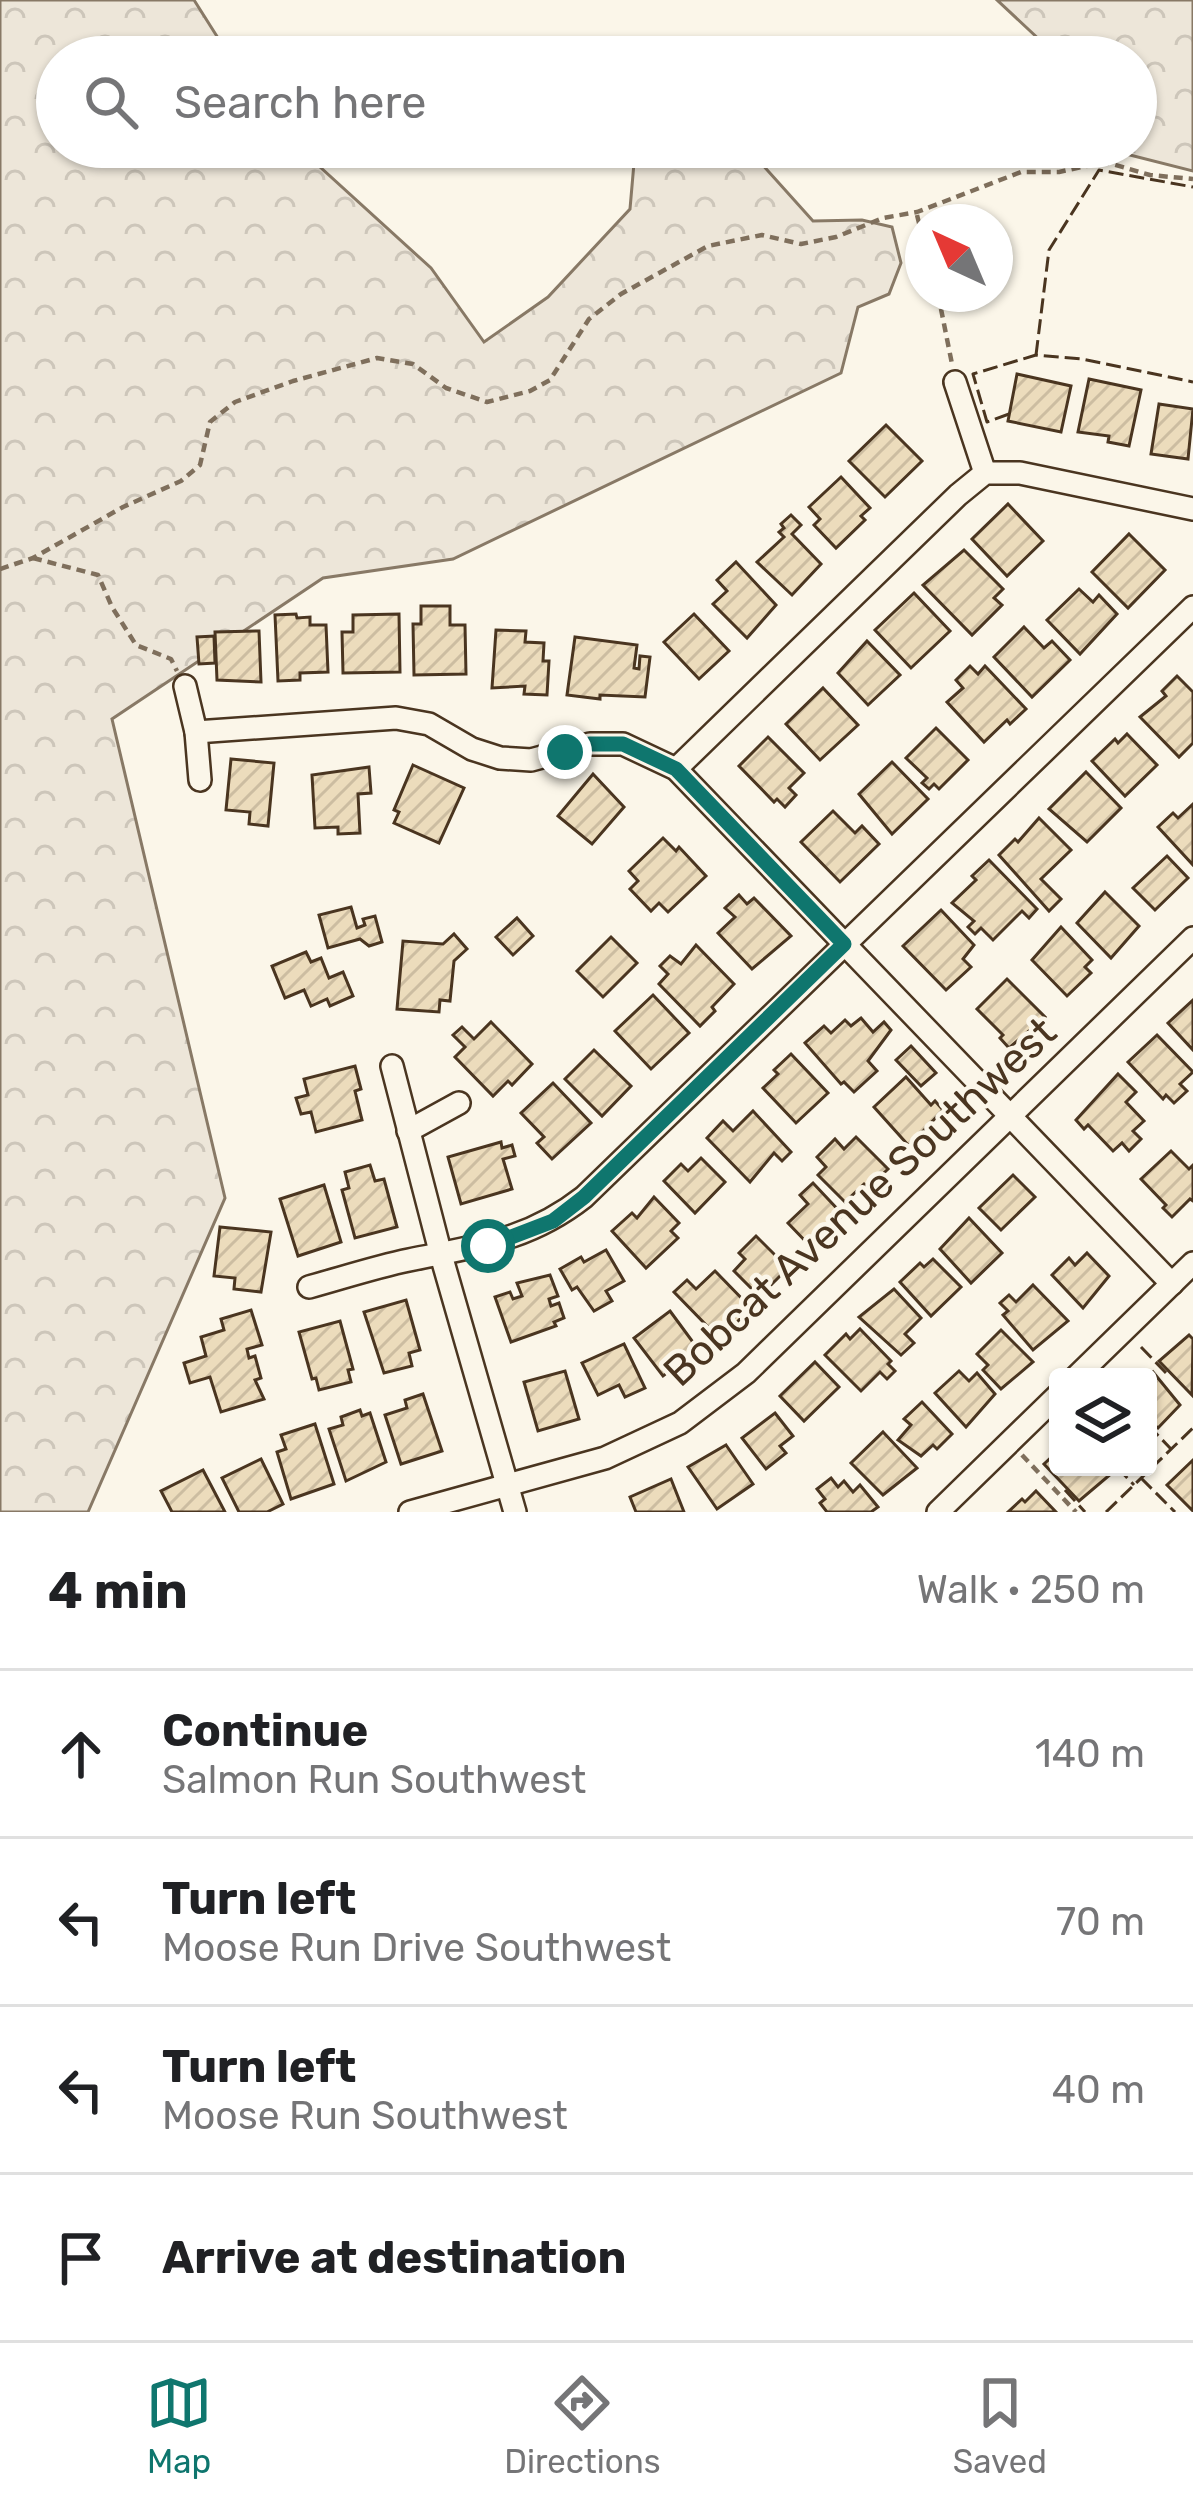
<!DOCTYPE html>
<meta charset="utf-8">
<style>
body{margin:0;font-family:Rubik,sans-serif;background:#f6f6f6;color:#202124}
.controls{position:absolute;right:36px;bottom:36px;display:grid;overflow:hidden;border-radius:12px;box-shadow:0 3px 9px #0004}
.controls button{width:108px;height:108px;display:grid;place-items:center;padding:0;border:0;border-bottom:3px solid #e0e0e0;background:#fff;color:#202124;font:60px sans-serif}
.compass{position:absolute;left:905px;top:204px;width:108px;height:108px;border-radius:50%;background:#fff;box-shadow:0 3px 9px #0004;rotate:316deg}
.stop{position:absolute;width:36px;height:36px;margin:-27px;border:9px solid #0f766e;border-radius:50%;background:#fff}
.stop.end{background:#0f766e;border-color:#fff;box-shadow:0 3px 12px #0008}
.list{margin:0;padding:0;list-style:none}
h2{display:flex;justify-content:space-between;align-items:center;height:156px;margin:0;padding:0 48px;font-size:51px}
h2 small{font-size:39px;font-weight:400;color:#757577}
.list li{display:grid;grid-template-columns:78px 1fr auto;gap:36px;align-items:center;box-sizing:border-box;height:168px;padding:0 48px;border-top:3px solid #e0e0e0}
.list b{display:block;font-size:45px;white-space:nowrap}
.list p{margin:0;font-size:39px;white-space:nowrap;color:#757577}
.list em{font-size:39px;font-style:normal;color:#757577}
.icon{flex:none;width:66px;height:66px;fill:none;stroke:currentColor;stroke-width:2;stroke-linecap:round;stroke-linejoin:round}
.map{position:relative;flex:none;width:1193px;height:1512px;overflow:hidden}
.search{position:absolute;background:#fff;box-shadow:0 3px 9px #0004;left:36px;right:36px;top:36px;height:132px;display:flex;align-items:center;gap:30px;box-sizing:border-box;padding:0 42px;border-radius:66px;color:#757577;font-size:45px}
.sheet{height:828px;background:#fff}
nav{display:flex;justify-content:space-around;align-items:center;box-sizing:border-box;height:168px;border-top:3px solid #e0e0e0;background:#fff;font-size:33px;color:#757577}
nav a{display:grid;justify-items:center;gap:6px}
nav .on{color:#0f766e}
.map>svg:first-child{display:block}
</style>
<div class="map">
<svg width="1193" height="1512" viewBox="0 0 1193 1512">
<defs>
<pattern id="forest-crowns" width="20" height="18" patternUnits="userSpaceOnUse" patternTransform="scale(3)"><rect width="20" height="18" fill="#ede6d9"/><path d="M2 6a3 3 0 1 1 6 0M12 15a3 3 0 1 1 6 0" fill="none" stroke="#cdc6ba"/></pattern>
<pattern id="building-hatch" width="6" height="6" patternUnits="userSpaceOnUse" patternTransform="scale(3)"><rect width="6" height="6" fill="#ecdcbc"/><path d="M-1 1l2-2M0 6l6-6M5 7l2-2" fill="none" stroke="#ccbda1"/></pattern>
</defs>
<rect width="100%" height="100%" fill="#fbf6e9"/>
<!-- forest -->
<g fill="url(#forest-crowns)" stroke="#887966" stroke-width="3">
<path d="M0 0H194L230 57H57V147H298L431 268 484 342 548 297 630 209 634 163 661 147 759 161 813 221 862 220 892 227 901 263 889 294 858 307 841 373 453 559 323 578 112 719 225 1198 88 1512H0Z"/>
<path d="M997 0H1193V171L1122 153 1121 147H1136V57H1058Z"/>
</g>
<!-- building -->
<g fill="url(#building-hatch)" stroke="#4a3520" stroke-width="3">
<path d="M1017 374 1071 386 1061 432 1008 421Z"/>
<path d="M1089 379 1141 390 1129 446 1108 442 1109 436 1078 432Z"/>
<path d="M1159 404 1193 409 1188 459 1151 454Z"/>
<path d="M886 425 922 461 885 497 849 461Z"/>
<path d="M841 477 870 508 861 516 865 520 836 548 814 525 820 519 809 507Z"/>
<path d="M1008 504 1043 541 1007 576 972 539Z"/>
<path d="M791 515 801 525 792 534 821 564 792 595 757 562 784 537 779 532 784 528 781 524Z"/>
<path d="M1129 534 1165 570 1128 608 1092 572Z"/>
<path d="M964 550 1003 589 994 598 1002 605 972 635 923 585Z"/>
<path d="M736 562 776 605 747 638 713 604 727 591 717 580Z"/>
<path d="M1079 589 1093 602 1099 595 1117 614 1080 654 1047 620Z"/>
<path d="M914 593 950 631 911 668 875 630Z"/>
<path d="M421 606H450V625H465L466 674 414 675 413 624H421Z"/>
<path d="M296 614 297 618 310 617V625H326L328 672 300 673V680L278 681 275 615Z"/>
<path d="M399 614 400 672 343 673 342 632H353V615Z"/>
<path d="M694 614 729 651 699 679 664 642Z"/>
<path d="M1024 627 1044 648 1052 641 1070 660 1032 697 994 657Z"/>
<path d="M496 630 526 631 525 642 544 643 543 661H549L547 695 524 694 525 686 492 688Z"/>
<path d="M259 631 261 682 217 680 215 632Z"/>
<path d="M214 636 215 663 199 664 197 637Z"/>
<path d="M575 637 637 645 634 668 639 669 640 656 650 657 645 697 600 695V699L567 695Z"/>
<path d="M867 641 900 675 868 705 838 673Z"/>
<path d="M970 666 978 674 985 666 1026 709 1010 724 1007 720 984 742 947 702 963 688 956 680Z"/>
<path d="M1177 676 1193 692V743L1179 757 1140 717 1166 696 1162 691Z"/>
<path d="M823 688 858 725 820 760 786 724Z"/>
<path d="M936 728 968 760 939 789 934 784 929 789 922 783 927 778 906 758Z"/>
<path d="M1127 734 1157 765 1125 796 1092 761 1115 739 1118 743Z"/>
<path d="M768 737 804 773 789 788 796 795 785 807 777 799 774 802 739 766Z"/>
<path d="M231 759 274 763 268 826 249 824 250 812 226 810Z"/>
<path d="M892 762 928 799 892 834 859 794Z"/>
<path d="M413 765 464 788 439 843 394 823 399 812 394 810Z"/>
<path d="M369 767 371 793 358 794 360 833 338 834V827L315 828 312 775Z"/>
<path d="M1086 772 1121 808 1087 842 1049 809Z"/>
<path d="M593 774 624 807 592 844 558 816Z"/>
<path d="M1193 804V865L1158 827 1173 813 1178 818Z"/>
<path d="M833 811 855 833 862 826 879 844 840 882 801 842Z"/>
<path d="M1039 818 1071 850 1041 879 1061 899 1049 911 999 855 1015 839 1018 842Z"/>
<path d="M663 838 676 851 679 847 706 876 668 912 659 903 651 911 630 889 638 881 629 871Z"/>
<path d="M1167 856 1188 878 1155 910 1133 888Z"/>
<path d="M989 860 1037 909 1029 918 1022 911 993 940 981 928 975 934 968 927 974 921 952 903 976 880 972 876Z"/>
<path d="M1105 892 1139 926 1111 958 1077 923Z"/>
<path d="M739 895 747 904 754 898 791 936 752 969 718 933 735 917 725 908Z"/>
<path d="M351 907 357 928 365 925 363 919 375 916 382 942 369 946 360 939 328 948 319 915Z"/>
<path d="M941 910 974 945 963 959 971 967 946 990 903 946Z"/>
<path d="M517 918 533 936 513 955 496 937Z"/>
<path d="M1061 927 1092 960 1085 967 1091 973 1067 996 1032 960Z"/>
<path d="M454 934 467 949 454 961 450 1001 440 1000 439 1012 397 1009 403 941 443 944Z"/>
<path d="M611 937 637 963 603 997 577 971Z"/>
<path d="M696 945 734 984 712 1007 715 1011 700 1026 659 984 668 974 660 966 670 956 681 964Z"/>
<path d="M306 952 311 962 321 958 329 978 343 972 353 996 330 1006 327 999 311 1006 304 990 285 998 272 966Z"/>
<path d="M1007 979 1045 1017 1009 1048 1000 1038 1003 1035 977 1009Z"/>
<path d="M653 995 689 1033 651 1069 615 1031Z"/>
<path d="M1193 1000V1050L1168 1023Z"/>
<path d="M861 1018 873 1032 884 1022 891 1030 868 1061 877 1071 854 1092 844 1082 841 1084 805 1043 824 1026 831 1033 845 1020 851 1026Z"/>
<path d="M491 1022 532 1064 512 1085 508 1081 493 1096 455 1057 465 1047 453 1035 462 1027 474 1039Z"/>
<path d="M1157 1035 1193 1072 1180 1084 1187 1091 1174 1103 1166 1095 1163 1099 1128 1062Z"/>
<path d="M911 1046 936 1073 921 1086 896 1060Z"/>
<path d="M594 1050 631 1086 602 1116 565 1079Z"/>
<path d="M791 1054 828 1093 796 1123 763 1088 778 1074 774 1070Z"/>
<path d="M355 1066 361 1089 355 1091 362 1120 316 1132 311 1112 301 1114 296 1098 308 1095 304 1079Z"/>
<path d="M1118 1074 1136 1092 1126 1102 1144 1121 1133 1131 1141 1139 1129 1151 1122 1143 1113 1151 1088 1125 1084 1129 1076 1120Z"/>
<path d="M906 1077 931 1105 935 1101 943 1110 909 1146 874 1107Z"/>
<path d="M553 1083 591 1123 552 1159 537 1143 544 1137 521 1113Z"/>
<path d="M753 1111 791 1152 782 1161 774 1153 750 1182 707 1138 723 1121 733 1131Z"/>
<path d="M856 1137 888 1169 868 1188 864 1184 845 1202 818 1175 826 1167 817 1157 835 1139 844 1149Z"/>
<path d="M501 1142 502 1148 512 1145 515 1156 503 1159 512 1189 461 1204 448 1157Z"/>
<path d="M1171 1151 1189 1169 1193 1165V1201L1190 1199 1172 1217 1163 1208 1166 1205 1141 1179Z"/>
<path d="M701 1158 725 1182 695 1213 664 1181 681 1164 688 1171Z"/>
<path d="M370 1165 375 1181 384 1179 397 1227 355 1238 342 1190 349 1188 345 1172Z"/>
<path d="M1013 1175 1035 1197 1001 1230 979 1208Z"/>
<path d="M813 1183 843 1215 810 1246 788 1223 808 1204 800 1195Z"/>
<path d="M324 1185 341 1242 298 1256 280 1199Z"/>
<path d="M654 1197 679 1223 671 1231 678 1238 646 1268 612 1231 632 1213 637 1218Z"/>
<path d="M969 1218 1002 1253 971 1283 940 1249Z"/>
<path d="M220 1227 271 1232 261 1292 234 1289 235 1278 214 1276Z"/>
<path d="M756 1236 788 1268 771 1285 767 1281 756 1293 734 1271 745 1259 739 1253Z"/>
<path d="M606 1250 624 1281 606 1291 612 1301 594 1311 577 1287 572 1290 560 1269 581 1257 584 1262Z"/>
<path d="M1087 1253 1109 1276 1083 1308 1052 1275 1069 1258 1075 1265Z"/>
<path d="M933 1259 961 1287 931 1316 900 1282 920 1263 924 1267Z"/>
<path d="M715 1271 751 1308 735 1324 731 1318 715 1334 674 1292 687 1280 696 1289Z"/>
<path d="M550 1275 558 1296 549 1299 551 1306 559 1303 564 1318 554 1322 556 1326 511 1342 495 1297 510 1292 513 1299 522 1296 517 1283Z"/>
<path d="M1033 1285 1068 1321 1033 1350 1003 1315 1008 1311 1000 1303 1009 1295 1016 1302Z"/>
<path d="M894 1289 921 1318 905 1334 914 1343 901 1355 859 1317Z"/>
<path d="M406 1300 420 1350 409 1353 412 1366 384 1373 364 1312Z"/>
<path d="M251 1310 262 1345 247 1349 249 1358 255 1356 261 1378 255 1380 264 1399 221 1412 210 1377 190 1383 184 1363 206 1356 201 1337 224 1330 221 1319Z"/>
<path d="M670 1311 698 1349 663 1376 634 1338Z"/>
<path d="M340 1321 353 1369 348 1370 351 1382 319 1390 316 1378 312 1379 299 1332Z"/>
<path d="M860 1329 891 1361 888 1364 895 1371 887 1379 880 1372 861 1391 825 1355 846 1334 850 1339Z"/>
<path d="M1001 1330 1033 1362 1001 1389 983 1370 988 1365 977 1354Z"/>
<path d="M1189 1335 1193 1339 1192 1395 1159 1361Z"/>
<path d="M624 1344 645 1388 625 1397 619 1385 598 1395 582 1363Z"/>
<path d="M815 1362 839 1387 804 1421 780 1396Z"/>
<path d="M565 1371 579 1419 538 1431 524 1382Z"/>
<path d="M959 1371 969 1381 977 1373 995 1394 966 1427 935 1393Z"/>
<path d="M1153 1372 1180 1405 1158 1428 1148 1419V1377Z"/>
<path d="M423 1394 442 1451 401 1464 385 1415 407 1408 405 1400Z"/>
<path d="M922 1402 952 1434 937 1449 933 1445 921 1456 898 1440 911 1425 904 1419Z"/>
<path d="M360 1410 362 1416 370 1413 386 1462 346 1481 329 1429 343 1425 341 1417Z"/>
<path d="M775 1413 793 1436 780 1446 786 1453 766 1469 742 1438Z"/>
<path d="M315 1424 334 1484 291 1499 277 1452 286 1449 281 1435Z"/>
<path d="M883 1432 917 1468 883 1495 851 1463Z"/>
<path d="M726 1445 753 1484 717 1509 688 1467Z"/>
<path d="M1058 1451V1467H1107L1112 1473 1079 1501 1044 1464Z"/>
<path d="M261 1459 283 1504 267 1512H239L222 1478Z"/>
<path d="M1193 1460V1511L1167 1485Z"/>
<path d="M203 1470 225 1512H172L161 1491Z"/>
<path d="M831 1478 838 1487 844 1481 853 1492 860 1485 878 1507 871 1512H827L820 1503 825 1499 817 1489Z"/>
<path d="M671 1479 684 1512H636L630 1497Z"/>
<path d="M1036 1491 1056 1512H1008L1022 1499 1025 1502Z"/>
</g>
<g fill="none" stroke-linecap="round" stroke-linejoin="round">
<!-- street casing -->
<g stroke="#4a3520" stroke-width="26">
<g id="street">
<path d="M955 382 985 473"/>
<path d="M185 686 196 732 200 780"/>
<path d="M196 732 396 718 429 724 472 749 500 758 531 760 590 744H623L676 769 1172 1284"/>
<path d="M676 769 958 495 985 473H1020L1193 509"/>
<path d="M392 1066 441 1255 515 1512"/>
<path d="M408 1131 459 1103"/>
<path d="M309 1287C342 1278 375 1267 409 1260 476 1246 528 1241 584 1197L1193 607"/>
<path d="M1076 1377 1193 1263"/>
<path d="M410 1512 605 1458 680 1423 746 1373 1193 938"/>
<path d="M938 1512 1058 1395"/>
</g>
</g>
<!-- path -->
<g stroke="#7f6f5c" stroke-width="4.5" stroke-dasharray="9 6" stroke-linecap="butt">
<path d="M917 215 923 239"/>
<path d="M938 294 952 364"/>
<path d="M33 558 98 575 112 607 136 645 171 659 177 671"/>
<path d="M0 569 33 558 123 507 181 481 200 465 210 422 235 402 293 381 377 358 413 364 446 388 487 402 530 391 550 380 589 319 621 294 708 246 762 235 801 244 836 237 883 218 917 212 1021 172H1059L1105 162 1150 175 1193 179"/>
<path d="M1022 1455 1076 1512"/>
</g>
<!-- street -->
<use href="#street" stroke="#fbf6e9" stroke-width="21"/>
<!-- fence -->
<g stroke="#4a3520" stroke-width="3" stroke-dasharray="15 6" stroke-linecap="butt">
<path d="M1036 355 1049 250 1099 170 1193 187"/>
<path d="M1009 414 987 422 973 374 1036 355 1082 359 1193 382"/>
<path d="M1141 1347 1170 1377"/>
<path d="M1148 1425 1171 1449"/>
<path d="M1117 1467 1134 1485"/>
<path d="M1141 1478 1175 1512"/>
<path d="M1065 1490 1085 1512"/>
<path d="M1106 1512 1193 1428"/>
</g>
</g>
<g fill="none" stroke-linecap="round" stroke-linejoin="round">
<!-- route -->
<path stroke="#0f766e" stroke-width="15" d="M488 1246 553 1221 584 1197 844 944 676 769 623 744H590L565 752"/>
</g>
<g text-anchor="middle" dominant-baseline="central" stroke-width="9" stroke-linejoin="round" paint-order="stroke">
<!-- street labels -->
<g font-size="42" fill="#4a3520" stroke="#fbf6e9">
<text transform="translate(860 1202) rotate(-43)">Bobcat Avenue Southwest</text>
</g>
</g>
</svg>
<div class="controls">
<button><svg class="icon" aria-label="layers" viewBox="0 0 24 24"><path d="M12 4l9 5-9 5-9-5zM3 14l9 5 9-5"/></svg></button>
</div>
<svg class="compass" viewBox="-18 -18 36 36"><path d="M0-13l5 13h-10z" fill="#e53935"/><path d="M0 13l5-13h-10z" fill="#757577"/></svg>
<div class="stop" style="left:488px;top:1246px"></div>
<div class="stop end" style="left:565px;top:752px"></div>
<div class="search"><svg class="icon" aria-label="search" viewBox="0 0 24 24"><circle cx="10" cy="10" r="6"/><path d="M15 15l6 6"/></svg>Search here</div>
</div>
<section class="sheet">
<h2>4 min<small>Walk · 250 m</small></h2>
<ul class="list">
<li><svg class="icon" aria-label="ahead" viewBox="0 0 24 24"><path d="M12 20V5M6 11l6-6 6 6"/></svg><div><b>Continue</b><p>Salmon Run Southwest</p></div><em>140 m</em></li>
<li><svg class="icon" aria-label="left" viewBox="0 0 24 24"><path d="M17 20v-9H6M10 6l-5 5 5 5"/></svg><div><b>Turn left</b><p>Moose Run Drive Southwest</p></div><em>70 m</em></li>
<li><svg class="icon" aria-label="left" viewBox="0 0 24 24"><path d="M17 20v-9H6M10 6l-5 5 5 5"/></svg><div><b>Turn left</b><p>Moose Run Southwest</p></div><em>40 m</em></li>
<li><svg class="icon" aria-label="arrive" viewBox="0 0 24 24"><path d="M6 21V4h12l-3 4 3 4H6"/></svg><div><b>Arrive at destination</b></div></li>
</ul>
</section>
<nav>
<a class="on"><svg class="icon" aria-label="map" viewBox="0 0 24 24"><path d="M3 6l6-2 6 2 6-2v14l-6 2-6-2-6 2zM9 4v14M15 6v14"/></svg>Map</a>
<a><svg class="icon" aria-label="directions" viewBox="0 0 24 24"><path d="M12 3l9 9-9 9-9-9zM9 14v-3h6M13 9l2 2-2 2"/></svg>Directions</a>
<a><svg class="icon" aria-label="saved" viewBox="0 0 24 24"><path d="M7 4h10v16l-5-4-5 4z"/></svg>Saved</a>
</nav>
